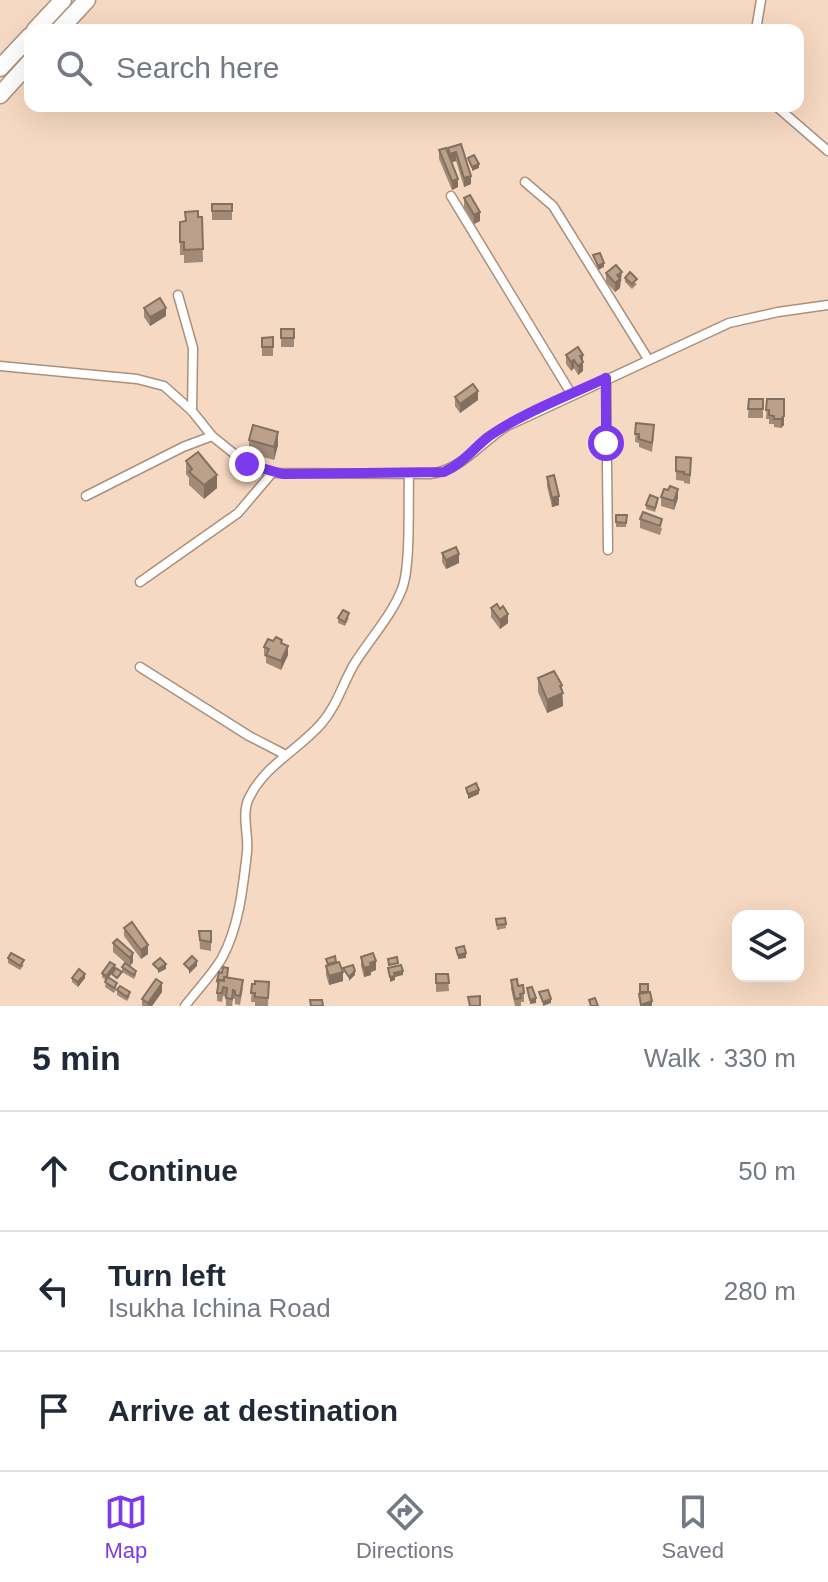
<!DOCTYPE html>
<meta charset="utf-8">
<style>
body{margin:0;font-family:Helvetica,sans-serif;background:#f6f6f7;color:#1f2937}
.controls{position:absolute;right:24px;bottom:24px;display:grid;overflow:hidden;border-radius:16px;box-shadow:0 8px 32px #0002}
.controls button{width:72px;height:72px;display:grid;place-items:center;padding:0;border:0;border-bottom:2px solid #e0e1e3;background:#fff;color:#1f2937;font:40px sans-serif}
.stop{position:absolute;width:24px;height:24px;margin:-18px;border:6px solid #7c3aed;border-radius:50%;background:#fff}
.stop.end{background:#7c3aed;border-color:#fff;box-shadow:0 2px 8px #0008}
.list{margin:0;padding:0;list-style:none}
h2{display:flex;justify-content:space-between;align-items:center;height:104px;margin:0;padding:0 32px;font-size:34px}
h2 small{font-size:26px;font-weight:400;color:#747a83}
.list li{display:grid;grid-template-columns:52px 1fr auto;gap:24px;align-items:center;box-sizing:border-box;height:120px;padding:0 32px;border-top:2px solid #e0e1e3}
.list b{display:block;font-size:30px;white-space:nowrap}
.list p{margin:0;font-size:26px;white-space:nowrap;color:#747a83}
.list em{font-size:26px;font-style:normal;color:#747a83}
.icon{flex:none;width:44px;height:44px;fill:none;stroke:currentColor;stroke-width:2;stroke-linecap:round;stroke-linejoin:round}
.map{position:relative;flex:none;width:828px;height:1006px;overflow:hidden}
.search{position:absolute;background:#fff;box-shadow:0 8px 32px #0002;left:24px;right:24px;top:24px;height:88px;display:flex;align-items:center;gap:20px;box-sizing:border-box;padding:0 28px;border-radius:16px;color:#747a83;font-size:30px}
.sheet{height:464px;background:#fff}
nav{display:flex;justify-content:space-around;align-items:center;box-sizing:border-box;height:112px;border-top:2px solid #e0e1e3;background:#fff;font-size:22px;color:#747a83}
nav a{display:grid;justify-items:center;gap:4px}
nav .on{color:#7c3aed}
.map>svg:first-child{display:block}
</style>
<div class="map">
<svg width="828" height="1006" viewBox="0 0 828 1006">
<rect width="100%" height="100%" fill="#f6d9c2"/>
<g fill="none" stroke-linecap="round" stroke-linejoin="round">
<!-- street casing -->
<g stroke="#ab907b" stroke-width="11">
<g id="street">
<path d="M756 30 761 0"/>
<path d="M776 106 828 151"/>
<path d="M525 182 553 206 648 359"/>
<path d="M451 196 572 395"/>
<path d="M178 295 193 348 192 411"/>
<path d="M0 366 137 379 164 386 192 411 212 436 247 464 272 473 430 474C462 470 481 442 507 426L729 323 778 312 828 305"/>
<path d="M606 378 608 550"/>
<path d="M86 496 183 447 212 436"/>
<path d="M140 582 238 513 272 473"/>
<path d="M140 667 249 736 284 754"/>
<path d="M185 1006C197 990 212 975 222 958 239 927 243 887 247 852 249 835 241 814 249 798 265 765 297 751 321 724 336 707 342 686 353 666 368 641 391 617 402 589 411 566 408 502 409 474"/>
</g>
</g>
<!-- highway casing -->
<g stroke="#ab907b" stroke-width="19">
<g id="highway">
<path d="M35 30 63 0"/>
<path d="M59 30 87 0"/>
<path d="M0 68 30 36"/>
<path d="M0 95 30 62"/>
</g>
</g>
<!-- street -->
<use href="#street" stroke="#fff" stroke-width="8"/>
<!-- highway -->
<use href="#highway" stroke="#fff" stroke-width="16"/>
</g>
<!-- wall -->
<g fill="#a18a77">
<path d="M461 144 471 184 464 187 456 161 452 162 458 187 452 190 439 159V150L448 153V148Z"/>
<path d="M464 198 480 221 474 224 464 207Z"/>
<rect x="212" y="204" width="20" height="16"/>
<path d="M198 217H202L203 262 184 263V255H180V222L186 221Z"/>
<path d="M606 273 622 280 620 282V288L615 292 606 282Z"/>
<path d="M625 278 637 284 632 289 625 282Z"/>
<path d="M144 308 166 316 150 326 144 317Z"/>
<rect x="281" y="329" width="13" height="18"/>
<path d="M273 337V356H262V338Z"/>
<path d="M566 355 583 362V371L578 375 574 368 571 371 566 364Z"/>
<path d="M455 397 478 400 460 413 455 406Z"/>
<path d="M749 399H763V418H748Z"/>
<path d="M767 399H784V425L781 428 774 427V424H769V419H766Z"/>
<path d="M636 423 654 434 652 452 639 447V443L635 442Z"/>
<path d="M249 440 278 445 274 460 249 453Z"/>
<path d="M676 457 691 458 690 484 684 483V481L676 480Z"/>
<path d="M186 461 217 488 204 499 189 485V478L186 474Z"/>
<path d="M547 477 559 505 552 507 547 486Z"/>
<path d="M661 497 678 498 674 510 661 506Z"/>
<path d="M658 502 655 512 646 509V505Z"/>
<path d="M616 515H627L626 527H616Z"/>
<path d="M640 519 662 528 660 535 640 528Z"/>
<path d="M442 553 459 563 446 569 442 562Z"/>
<path d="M491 608 508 623 500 629 491 617Z"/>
<path d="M338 618H349L345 626 338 623Z"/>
<path d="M282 644 288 655 281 670 266 663V657L264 656V647Z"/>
<path d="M538 678 562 691 563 706 547 713 538 692Z"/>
<path d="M505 918 506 928 497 930 496 919Z"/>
<path d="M124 928 148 954 141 959 124 936Z"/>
<path d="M199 931H211V951L200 949Z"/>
<path d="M117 939 133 962 130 966 136 975 134 979 122 972V967L129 966 113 952V943Z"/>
<path d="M361 957 376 970 371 972V975L364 977 361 966Z"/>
<path d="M8 958 24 965 20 970 8 963Z"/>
<path d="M326 959 343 981 329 985 326 975V966H327Z"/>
<path d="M115 970 108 977 117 988 114 993 105 987 106 981 102 977V973Z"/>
<path d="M436 974H448L449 991 436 992Z"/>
<path d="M227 977 243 988 240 1005 235 1004V999H233L232 1006H226V997L223 996 222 1002 217 1001V981Z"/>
<path d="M72 978H85L78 987 72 982Z"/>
<path d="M511 980 524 993V1002H521V1006H515L511 989Z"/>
<path d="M269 982 268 1006H255V1002H251L252 984Z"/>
<path d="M117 990 130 996 127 1001 117 995Z"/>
<path d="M162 992 152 1006H142V999Z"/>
</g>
<!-- shaded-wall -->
<g fill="#837061">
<path d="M456 152V161L450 163V154Z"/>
<path d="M479 164V168L472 171V167Z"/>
<path d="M471 176V184L464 187V178Z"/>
<path d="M458 179V187L452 190V181Z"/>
<path d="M480 212V221L474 224V215Z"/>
<path d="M604 263V267L598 270V266Z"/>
<path d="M622 272 620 288 615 292V283L617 275Z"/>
<path d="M166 308V316L150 326V317Z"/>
<path d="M583 355V371L578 375 580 356Z"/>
<path d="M574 360V368L571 371V362Z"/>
<path d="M478 391V400L460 413V404Z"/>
<path d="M784 416V425L781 428V419Z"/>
<path d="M278 432V445L274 460V447Z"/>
<path d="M217 475V488L204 499V485Z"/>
<path d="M678 489V498L674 510V501Z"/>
<path d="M559 496V505L552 507V498Z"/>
<path d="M459 554V563L446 569V560Z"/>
<path d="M508 614V623L500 629V620Z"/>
<path d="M288 646V655L281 670V661Z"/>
<path d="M562 685 563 706 547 713V700Z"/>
<path d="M479 790V794L468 799V794Z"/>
<path d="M148 945V954L141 959V950Z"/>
<path d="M133 953V962L130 966V958Z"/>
<path d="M466 953V958L458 959V955Z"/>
<path d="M197 961V966L189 974V969Z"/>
<path d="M376 961V970L371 972V975L364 977V968L370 963Z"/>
<path d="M166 964V969L158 973V969Z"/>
<path d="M115 965V970L106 981V976Z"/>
<path d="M355 971V975L349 981V977Z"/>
<path d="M403 971V975L395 977V980L390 982V977L394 973Z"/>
<path d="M343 972V981L329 985V976Z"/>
<path d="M85 974V978L78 987V982Z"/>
<path d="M162 983V992L152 1006H148V1003Z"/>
<path d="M536 998V1003L530 1004V1000Z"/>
<path d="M551 999V1003L543 1006V1002Z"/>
<path d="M652 1001V1006H641V1005Z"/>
</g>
<!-- building -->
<g fill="#bba08a" stroke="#837061" stroke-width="2">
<path d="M461 144 471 176 464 178 456 152 450 154 448 148Z"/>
<path d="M446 148 458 179 452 181 439 150Z"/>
<path d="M474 155 479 164 472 167 468 158Z"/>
<path d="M470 195 480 212 474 215 464 198Z"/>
<rect x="212" y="204" width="20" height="7"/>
<path d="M198 211V217H202L203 249 184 250V242H180V222L186 221 185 212Z"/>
<path d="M600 253 604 263 598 266 593 255Z"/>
<path d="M616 265 622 272 617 275 620 279 615 283 606 273Z"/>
<path d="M630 272 637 279 632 284 625 278Z"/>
<path d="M160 298 166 308 150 317 144 308Z"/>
<rect x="281" y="329" width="13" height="9"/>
<path d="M273 337V347H262V338Z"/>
<path d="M578 347 583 355 580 356 583 362 578 366 574 360 571 362 566 355Z"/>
<path d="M473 384 478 391 460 404 455 397Z"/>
<path d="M749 399H763V409H748Z"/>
<path d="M767 399H784V416L781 419H774V416L769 415V410H766Z"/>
<path d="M636 423 654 425 652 443 639 439V434H635Z"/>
<path d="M253 425 278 432 274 447 249 440Z"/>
<path d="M198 452 217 475 204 485 189 472 192 469 186 461Z"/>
<path d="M676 457 691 458 690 475 684 474V472L676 471Z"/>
<path d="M554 475 559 496 552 498 547 477Z"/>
<path d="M670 486 678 489 674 501 661 497 664 489 668 490Z"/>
<path d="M650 495 658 498 655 508 646 505Z"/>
<path d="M643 512 662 519 660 526 640 519Z"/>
<path d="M616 515H627L626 523 616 522Z"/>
<path d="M456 547 459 554 446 560 442 553Z"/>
<path d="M497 604 500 609 503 606 508 614 500 620 491 608Z"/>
<path d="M343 610 349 613 345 622 338 618Z"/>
<path d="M276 637 282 640 281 643 288 646 281 661 266 655 269 649 264 647 268 639 273 641Z"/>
<path d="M554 671 562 685 560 686 563 693 547 700 538 678Z"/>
<path d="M476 783 479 790 468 794 466 788Z"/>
<path d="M505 918 506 924 497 925 496 919Z"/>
<path d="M132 922 148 945 141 950 124 928Z"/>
<path d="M199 931H211V942L200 940Z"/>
<path d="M117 939 133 953 130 958 113 943Z"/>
<path d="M464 946 466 953 458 955 456 948Z"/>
<path d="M11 953 24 960 20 966 8 958Z"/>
<path d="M373 953 376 961 370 963 371 966 364 968 361 957Z"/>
<path d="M192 956 197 961 189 969 184 964Z"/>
<path d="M335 956 336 962 328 964 326 959Z"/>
<path d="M397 957 398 963 389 965 388 959Z"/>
<path d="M160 958 166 964 158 969 153 964Z"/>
<path d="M110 962 115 965 106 976 102 973Z"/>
<path d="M339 962 343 972 329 976 326 966Z"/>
<path d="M125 963 136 971 134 975 122 967Z"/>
<path d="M353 965 355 971 349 977 343 968Z"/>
<path d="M401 965 403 971 394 973 395 976 390 977 388 968Z"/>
<path d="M223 967 228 968 227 977H224V980H219L217 981 219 972 222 973Z"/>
<path d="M116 968 122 972 117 978 112 974Z"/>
<path d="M79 969 85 974 78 982 72 978Z"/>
<path d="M436 974H448L449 983H436Z"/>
<path d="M108 977 117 983 114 988 105 982Z"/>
<path d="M224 977 243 980 240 996 235 995V991L233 990 232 999 226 998 227 988 223 987 222 993H217L219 980 224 981Z"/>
<path d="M156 979 162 983 148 1003 142 999Z"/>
<path d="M517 979 518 986 523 985 524 993 520 994 521 998 515 999 511 980Z"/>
<path d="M255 981 269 982 268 998 255 997V993H251L252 984H255Z"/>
<rect x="640" y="984" width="8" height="8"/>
<path d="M120 986 130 992 127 997 117 990Z"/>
<path d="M532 987 536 998 530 1000 527 988Z"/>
<path d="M548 990 551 999 543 1002 539 992Z"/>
<path d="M650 992 652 1001 641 1005 639 994Z"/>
<path d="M480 996V1006H470L468 997Z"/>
<path d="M595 998 598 1006H591L589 1000Z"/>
<path d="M310 1000H322L323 1006H311Z"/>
</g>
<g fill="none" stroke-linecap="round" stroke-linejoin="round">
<!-- route -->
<path stroke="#7c3aed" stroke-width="10" d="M247 464 283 474 444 472C462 464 473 449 488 437 520 414 570 395 606 378V443"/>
</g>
</svg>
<div class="controls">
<button><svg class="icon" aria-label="layers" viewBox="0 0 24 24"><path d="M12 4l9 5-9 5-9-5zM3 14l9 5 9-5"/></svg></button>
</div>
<div class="stop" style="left:606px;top:443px"></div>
<div class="stop end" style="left:247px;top:464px"></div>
<div class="search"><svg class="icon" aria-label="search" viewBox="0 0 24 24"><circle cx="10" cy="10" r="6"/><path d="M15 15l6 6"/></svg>Search here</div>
</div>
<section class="sheet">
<h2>5 min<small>Walk · 330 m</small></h2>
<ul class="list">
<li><svg class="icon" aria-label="ahead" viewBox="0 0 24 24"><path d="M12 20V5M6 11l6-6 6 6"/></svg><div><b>Continue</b></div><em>50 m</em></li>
<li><svg class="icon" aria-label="left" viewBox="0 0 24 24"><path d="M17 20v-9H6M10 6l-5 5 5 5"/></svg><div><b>Turn left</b><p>Isukha Ichina Road</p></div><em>280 m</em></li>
<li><svg class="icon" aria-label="arrive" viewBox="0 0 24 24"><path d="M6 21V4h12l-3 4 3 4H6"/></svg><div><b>Arrive at destination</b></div></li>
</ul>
</section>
<nav>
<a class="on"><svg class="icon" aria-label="map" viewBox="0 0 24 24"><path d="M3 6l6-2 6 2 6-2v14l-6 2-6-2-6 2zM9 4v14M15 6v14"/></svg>Map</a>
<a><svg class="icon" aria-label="directions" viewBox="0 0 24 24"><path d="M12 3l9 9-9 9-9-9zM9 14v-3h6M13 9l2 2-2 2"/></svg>Directions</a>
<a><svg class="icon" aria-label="saved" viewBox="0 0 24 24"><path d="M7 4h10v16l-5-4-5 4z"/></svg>Saved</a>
</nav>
